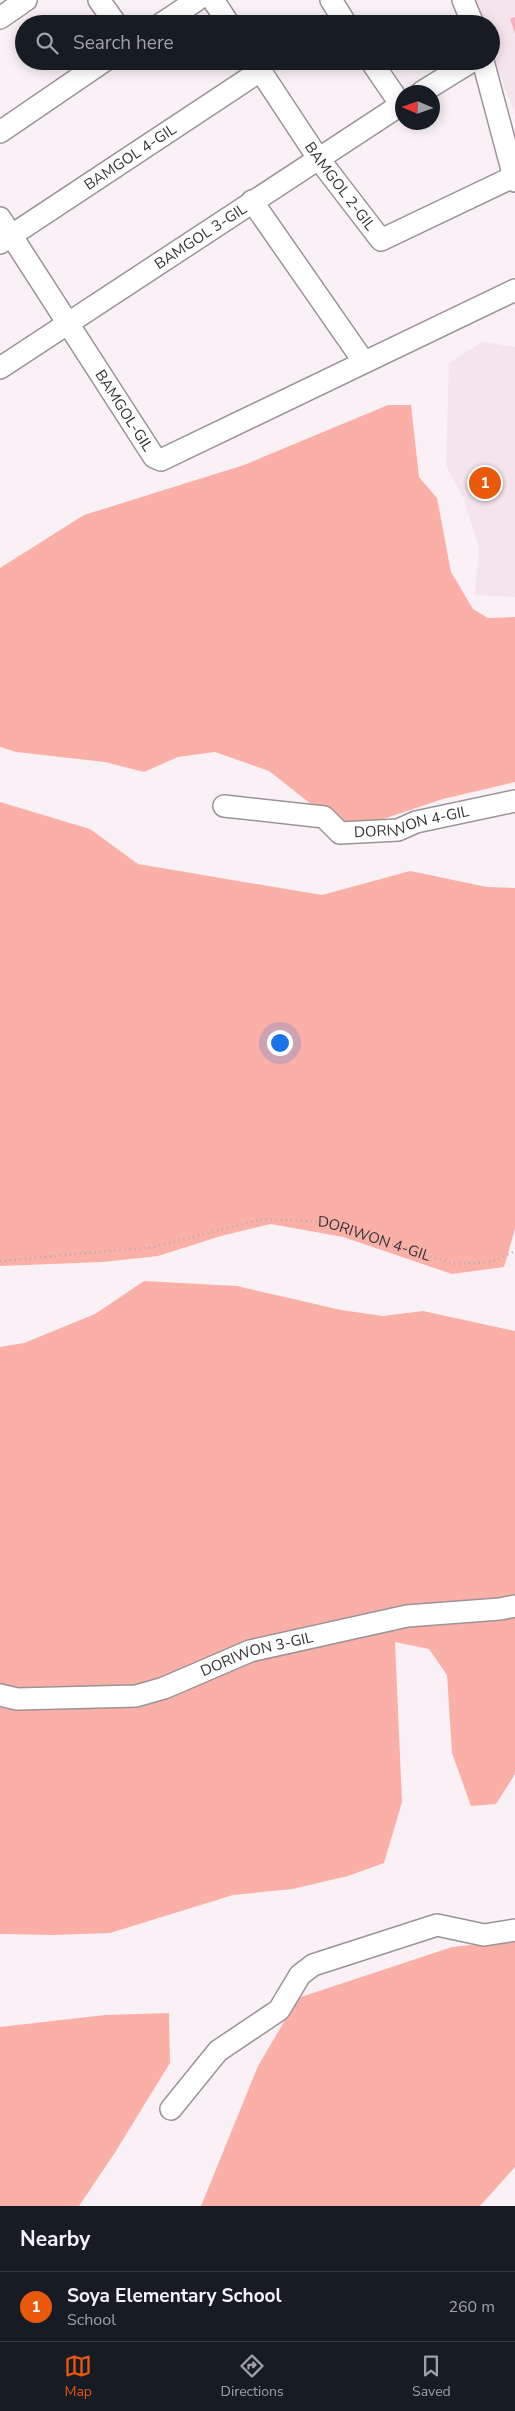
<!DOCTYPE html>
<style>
body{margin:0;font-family:"Nunito Sans",sans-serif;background:#242831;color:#f1f3f6}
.compass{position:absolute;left:395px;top:85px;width:45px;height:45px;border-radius:50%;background:#171b24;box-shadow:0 2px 12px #0003;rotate:272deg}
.you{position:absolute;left:279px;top:1042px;width:18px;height:18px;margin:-12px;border:4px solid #fff;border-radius:50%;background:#1a73e8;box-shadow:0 0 0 8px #1a73e833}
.badge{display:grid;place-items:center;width:32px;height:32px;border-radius:50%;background:#ea580c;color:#fff;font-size:16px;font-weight:700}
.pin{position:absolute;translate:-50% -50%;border:2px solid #fff;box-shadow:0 1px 5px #0006}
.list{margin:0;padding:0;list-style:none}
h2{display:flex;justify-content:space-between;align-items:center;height:65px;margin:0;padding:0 20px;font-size:21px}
h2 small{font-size:16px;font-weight:400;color:#9ea1a6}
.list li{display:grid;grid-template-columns:32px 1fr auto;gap:15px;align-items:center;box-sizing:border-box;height:70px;padding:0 20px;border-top:1px solid #363941}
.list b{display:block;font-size:19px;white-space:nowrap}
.list p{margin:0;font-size:16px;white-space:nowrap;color:#9ea1a6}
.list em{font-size:16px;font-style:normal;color:#9ea1a6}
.icon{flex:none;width:28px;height:28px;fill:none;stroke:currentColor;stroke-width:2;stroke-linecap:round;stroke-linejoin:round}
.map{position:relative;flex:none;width:515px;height:2206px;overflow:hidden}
.search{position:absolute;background:#171b24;box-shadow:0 2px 12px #0003;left:15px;right:15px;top:15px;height:55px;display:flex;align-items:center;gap:12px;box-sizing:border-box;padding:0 18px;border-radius:28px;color:#9ea1a6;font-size:19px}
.sheet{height:135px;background:#171b24}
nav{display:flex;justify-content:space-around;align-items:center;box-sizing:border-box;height:70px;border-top:1px solid #363941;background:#171b24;font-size:14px;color:#9ea1a6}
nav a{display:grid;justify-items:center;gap:2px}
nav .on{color:#ea580c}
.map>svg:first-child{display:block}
</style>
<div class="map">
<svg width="515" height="2206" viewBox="0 0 515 2206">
<rect width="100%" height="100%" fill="#f9f1f6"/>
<!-- built -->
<g fill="#f4e4ec">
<path d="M471 0H515V114L491 52V24H480Z"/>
<path d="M482 342 515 347V597L475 595 479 548 464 499 446 466 449 363Z"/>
</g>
<!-- forest -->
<g fill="#fbb0a7">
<path d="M388 405H411L419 477 437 498 451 572 473 609 488 618 515 617V782L443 799 380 820 351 826 316 808 269 771 215 752 178 757 144 772 105 762 16 752 0 747V568L84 515 244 465Z"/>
<path d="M0 802 90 829 138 864 322 895 410 871 487 887 515 888V1229L504 1267 452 1274 343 1237 271 1224 221 1236 158 1256 103 1262 0 1266Z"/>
<path d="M144 1281 237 1286 341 1310 383 1316 423 1311 515 1331V1774L496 1804 471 1806 452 1753 447 1675 429 1649 395 1642 402 1802 384 1863 348 1876 292 1889 233 1895 110 1933 55 1935 0 1934V1347L24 1343 95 1314Z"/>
<path d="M515 1940V2167L480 2206H201L258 2066 298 1998 452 1947Z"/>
<path d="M169 2013 170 2063 114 2154 79 2206H0V2027L105 2015Z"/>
</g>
<!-- building -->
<path fill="#f8aebd" d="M515 17V33L510 19Z"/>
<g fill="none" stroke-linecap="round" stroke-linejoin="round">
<!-- minor casing -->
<g stroke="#9b9397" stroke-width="24">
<g id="minor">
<path d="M99 0 116 24"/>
<path d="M213 0 229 24"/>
<path d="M331 0 346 24"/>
<path d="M463 0 473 24"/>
<path d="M0 18 26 0"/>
<path d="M161 24 197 0"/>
<path id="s2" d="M254 61 318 158 381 240 513 177"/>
<path d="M371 61 401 105"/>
<path d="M483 61 515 181"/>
<path d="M422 92 472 61"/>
<path d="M0 132 104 61"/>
<path d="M252 201 364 362"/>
<path id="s3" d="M0 218 154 457 161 460 515 290"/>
<path id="s4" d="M0 243 260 71"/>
<path id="s5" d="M0 368 402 104"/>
<path id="s6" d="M224 806 324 817 340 833 398 830 416 822 515 801"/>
<path id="s7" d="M0 1695 17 1699 136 1696 164 1688 250 1651 407 1616 500 1609 515 1606"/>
<path d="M171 2109 218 2051 279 2010 300 1975 313 1965 437 1925 484 1935 515 1930"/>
</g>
</g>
<!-- path -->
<path stroke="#b0aaae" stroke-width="2.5" stroke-dasharray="1 4" stroke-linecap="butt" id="s1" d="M0 1261 154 1247 262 1219 326 1222 453 1264 491 1262 515 1251"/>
<!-- minor -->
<use href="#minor" stroke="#fff" stroke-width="21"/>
</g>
<g text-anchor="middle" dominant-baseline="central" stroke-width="4.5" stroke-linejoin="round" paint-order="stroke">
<!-- street labels -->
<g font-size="15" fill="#363334" stroke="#fff">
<text stroke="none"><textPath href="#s4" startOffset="156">BAMGOL 4-GIL</textPath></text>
<text stroke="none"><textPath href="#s2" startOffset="152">BAMGOL 2-GIL</textPath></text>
<text stroke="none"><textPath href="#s5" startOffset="240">BAMGOL 3-GIL</textPath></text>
<text stroke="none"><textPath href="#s3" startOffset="229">BAMGOL-GIL</textPath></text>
<text stroke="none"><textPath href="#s6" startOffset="196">DORIWON 4-GIL</textPath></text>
<text stroke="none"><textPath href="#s1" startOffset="381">DORIWON 4-GIL</textPath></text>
<text stroke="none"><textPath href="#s7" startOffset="265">DORIWON 3-GIL</textPath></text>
</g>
</g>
</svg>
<svg class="compass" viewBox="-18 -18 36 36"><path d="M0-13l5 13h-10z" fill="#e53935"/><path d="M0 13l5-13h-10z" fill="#9ea1a6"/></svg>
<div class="you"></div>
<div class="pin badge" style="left:485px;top:483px">1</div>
<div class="search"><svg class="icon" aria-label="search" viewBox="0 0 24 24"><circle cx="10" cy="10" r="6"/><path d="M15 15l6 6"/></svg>Search here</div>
</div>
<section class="sheet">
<h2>Nearby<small></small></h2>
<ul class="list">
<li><span class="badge">1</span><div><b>Soya Elementary School</b><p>School</p></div><em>260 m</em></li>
</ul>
</section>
<nav>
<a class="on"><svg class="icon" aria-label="map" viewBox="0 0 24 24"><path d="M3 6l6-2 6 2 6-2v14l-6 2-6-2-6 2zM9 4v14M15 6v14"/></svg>Map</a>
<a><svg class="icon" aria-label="directions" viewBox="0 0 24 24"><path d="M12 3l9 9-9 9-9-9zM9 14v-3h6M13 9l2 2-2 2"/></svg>Directions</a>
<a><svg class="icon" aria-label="saved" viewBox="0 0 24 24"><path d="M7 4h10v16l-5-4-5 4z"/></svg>Saved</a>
</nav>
